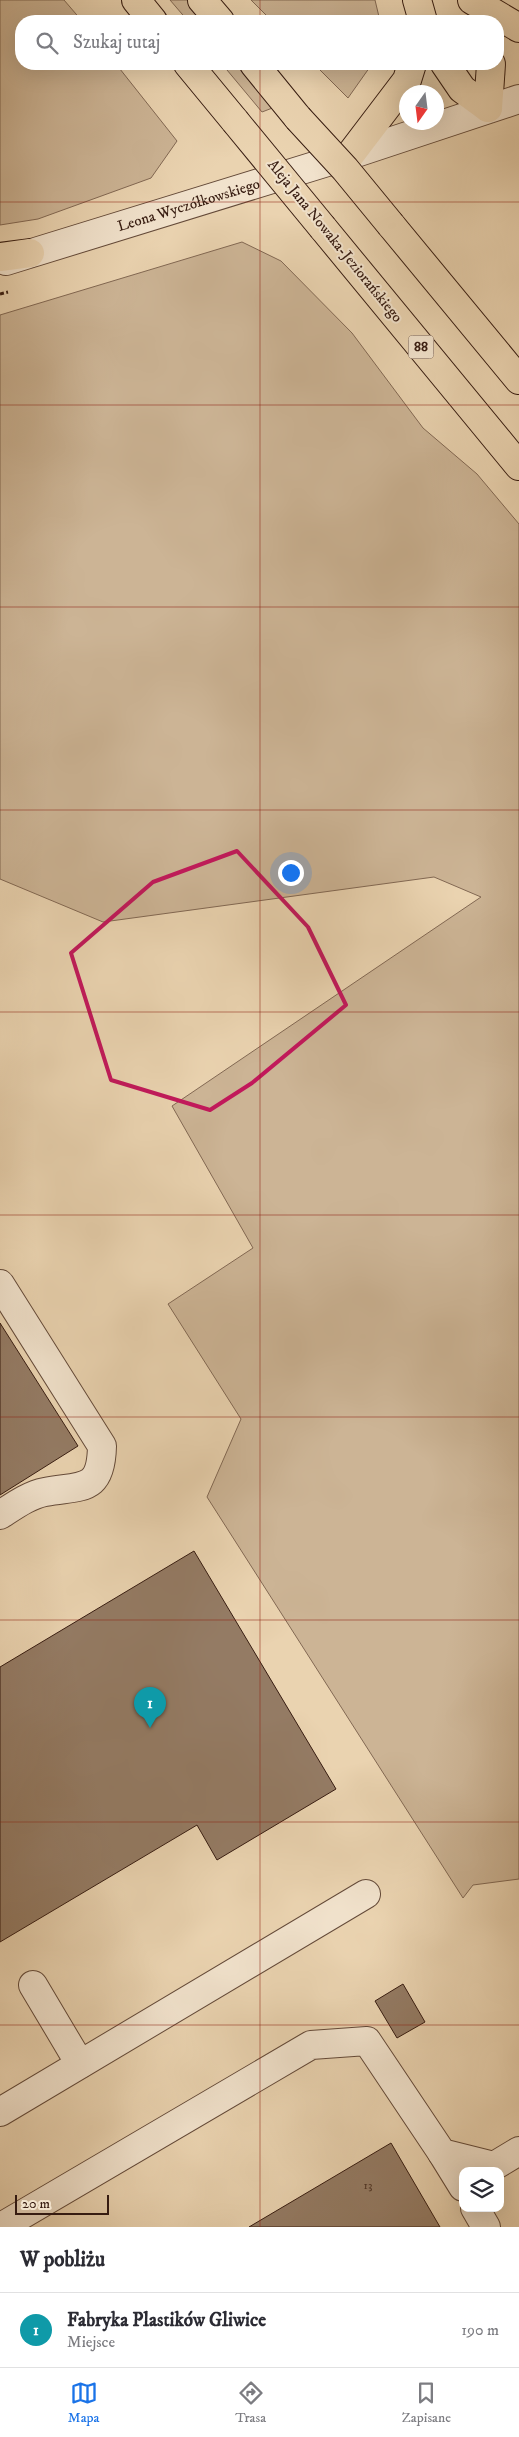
<!DOCTYPE html>
<html lang="pl">
<meta charset="utf-8">
<style>
body{margin:0;font-family:"IM FELL DW Pica",serif;background:#f7f7f7;color:#2b2b33}
.controls{position:absolute;right:15px;bottom:15px;display:grid;overflow:hidden;border-radius:10px;box-shadow:0 5px 20px #0002}
.controls button{width:45px;height:45px;display:grid;place-items:center;padding:0;border:0;border-bottom:1px solid #e1e1e2;background:#fff;color:#2b2b33;font:25px sans-serif}
.compass{position:absolute;left:399px;top:85px;width:45px;height:45px;border-radius:50%;background:#fff;box-shadow:0 5px 20px #0002;rotate:194deg}
.scale{position:absolute;left:15px;bottom:12px;width:94px;box-sizing:border-box;padding-left:5px;border:2px solid #371c11;border-top:0;font-size:14px;line-height:18px;white-space:nowrap;color:#371c11;-webkit-text-stroke:4px #f1e2cc;paint-order:stroke}
.you{position:absolute;left:290px;top:872px;width:18px;height:18px;margin:-12px;border:4px solid #fff;border-radius:50%;background:#1a73e8;box-shadow:0 0 0 8px #1a73e833}
.badge{display:grid;place-items:center;width:32px;height:32px;border-radius:50%;background:#1a73e8;color:#fff;font-size:16px;font-weight:700}
.pin{position:absolute;translate:-50% -41px;filter:drop-shadow(0 1px 2px #0008)}
.pin::after{content:'';position:absolute;top:26px;width:18px;height:15px;background:inherit;clip-path:polygon(0 0,100% 0,50% 100%)}
.list{margin:0;padding:0;list-style:none}
h2{display:flex;justify-content:space-between;align-items:center;height:65px;margin:0;padding:0 20px;font-size:21px}
h2 small{font-size:16px;font-weight:400;color:#7c7c81}
.list li{display:grid;grid-template-columns:32px 1fr auto;gap:15px;align-items:center;box-sizing:border-box;height:75px;padding:0 20px;border-top:1px solid #e1e1e2}
.list b{display:block;font-size:19px;white-space:nowrap}
.list p{margin:0;font-size:16px;white-space:nowrap;color:#7c7c81}
.list em{font-size:16px;font-style:normal;color:#7c7c81}
.icon{flex:none;width:28px;height:28px;fill:none;stroke:currentColor;stroke-width:2;stroke-linecap:round;stroke-linejoin:round}
.map{position:relative;flex:none;width:519px;height:2227px;overflow:hidden}
.search{position:absolute;background:#fff;box-shadow:0 5px 20px #0002;left:15px;right:15px;top:15px;height:55px;display:flex;align-items:center;gap:12px;box-sizing:border-box;padding:0 18px;border-radius:20px;color:#7c7c81;font-size:19px}
.sheet{height:140px;background:#fff}
nav{display:flex;justify-content:space-around;align-items:center;box-sizing:border-box;height:70px;border-top:1px solid #e1e1e2;background:#fff;font-size:14px;color:#7c7c81}
nav a{display:grid;justify-items:center;gap:2px}
nav .on{color:#1a73e8}
.map>svg:first-child{display:block}
</style>
<div class="map">
<svg width="519" height="2227" viewBox="0 0 519 2227">
<rect width="100%" height="100%" fill="#ead3b0"/>
<filter id="stains"><feTurbulence type="fractalNoise" baseFrequency=".004" numOctaves="4"/><feColorMatrix values="0 0 0 0 .2 0 0 0 0 .09 0 0 0 0 .02 0 0 0 .5 -.17"/></filter>
<radialGradient id="worn" r=".72"><stop offset=".6" stop-color="#630" stop-opacity="0"/><stop offset="1" stop-color="#630" stop-opacity=".3"/></radialGradient>
<!-- green -->
<g fill="#ccb495" stroke="#826853">
<path d="M0 0H64L82 21H21V64H116L177 141 151 178 38 219 0 225Z"/>
<path d="M170 0H187L204 21H188Z"/>
<path d="M251 0H375L380 21H272Z"/>
<path d="M222 64H239L275 107 262 112Z"/>
<path d="M314 64H372L348 98Z"/>
<path d="M242 242 281 261 352 333 423 428 477 474 519 524V1879L473 1885 463 1898 207 1497 241 1419 168 1304 253 1248 172 1106 481 897 434 877 103 922 0 879V315Z"/>
</g>
<!-- building -->
<g fill="#947b64" stroke="#371c11">
<path d="M0 1323 78 1446 0 1495Z"/>
<path d="M194 1551 336 1789 217 1860 197 1825 0 1942V1667Z"/>
<path d="M403 1984 425 2022 397 2038 375 2001Z"/>
<path d="M391 2143 440 2227H249Z"/>
</g>
<g fill="none" stroke-linecap="round" stroke-linejoin="round">
<!-- minor casing -->
<g stroke="#644a39" stroke-width="30">
<g id="minor">
<path id="s1" d="M6 261 350 155 519 99"/>
<path d="M0 1284 102 1446C101 1493 82 1485 45 1492 29 1495 14 1506 0 1515"/>
<path d="M33 1985 80 2064"/>
<path d="M0 2112 366 1894"/>
<path d="M442 2153 463 2187"/>
<path d="M475 2208 486 2227"/>
<path d="M1 2227 311 2045 367 2041 442 2153 494 2166 519 2151"/>
</g>
</g>
<!-- major casing -->
<g stroke="#371c11" stroke-width="30">
<g id="major">
<path d="M136 0 153 21"/>
<path d="M202 0 220 21"/>
<path d="M417 0 423 21"/>
<path d="M472 0 519 28"/>
<path d="M188 64 235 121"/>
<path d="M254 64 298 118"/>
<path d="M445 64 462 89 488 108"/>
<path d="M488 108 491 64"/>
<path d="M350 155 407 80 412 64"/>
<path d="M391 225 519 380"/>
<path d="M323 228 519 466"/>
<path d="M0 257 30 253"/>
</g>
</g>
<!-- path -->
<path stroke="#371c11" stroke-width="3" stroke-dasharray="4 2.5" stroke-linecap="butt" d="M0 294 8 292"/>
<!-- minor -->
<use href="#minor" stroke="#f1e2cc" stroke-width="28"/>
<!-- major -->
<use href="#major" stroke="#ead3b0" stroke-width="28"/>
<!-- major-bridge casing -->
<g stroke="#371c11" stroke-width="30" stroke-linecap="butt">
<g id="major-bridge">
<path d="M298 118 345 169 391 225"/>
<path d="M235 121 323 228"/>
</g>
</g>
<!-- major-bridge -->
<use href="#major-bridge" stroke="#ead3b0" stroke-width="28"/>
</g>
<!-- marked area -->
<path fill="none" stroke="#c2185b" stroke-width="4" stroke-linejoin="round" d="M237 851 308 927 346 1005 252 1083 210 1110 111 1080 71 953 153 882Z"/>
<!-- grid -->
<path fill="none" stroke="#8f2418" stroke-width="1" stroke-opacity="0.55" d="M260 0V21M260 64V2227M0 202H519M0 405H519M0 607H519M0 810H519M0 1012H519M0 1215H519M0 1417H519M0 1620H519M0 1822H519M0 2025H519"/>
<g text-anchor="middle" dominant-baseline="central" stroke-width="4" stroke-linejoin="round" paint-order="stroke">
<!-- number labels -->
<g font-size="12" fill="#4e3426">
<text x="368" y="2185">13</text>
</g>
<!-- shield labels -->
<rect fill="#f1e2cc" stroke="#6f5749" stroke-width="1" x="408.5" y="335.5" width="25" height="23" rx="4"/>
<g font-size="14" font-weight="bold" fill="#371c11">
<text x="421" y="347">88</text>
</g>
<!-- street labels -->
<g font-size="15" fill="#371c11" stroke="#f1e2cc">
<text stroke="none"><textPath href="#s1" startOffset="191">Leona Wyczółkowskiego</textPath></text>
<text transform="translate(335 241) rotate(51)">Aleja Jana Nowaka-Jeziorańskiego</text>
</g>
</g>
<rect width="100%" height="100%" filter="url(#stains)"/>
<rect width="100%" height="100%" fill="url(#worn)"/>
</svg>
<div class="controls">
<button><svg class="icon" aria-label="layers" viewBox="0 0 24 24"><path d="M12 4l9 5-9 5-9-5zM3 14l9 5 9-5"/></svg></button>
</div>
<svg class="compass" viewBox="-18 -18 36 36"><path d="M0-13l5 13h-10z" fill="#e53935"/><path d="M0 13l5-13h-10z" fill="#7c7c81"/></svg>
<div class="scale">20 m</div>
<div class="you"></div>
<div class="pin badge" style="left:150px;top:1728px;background:#0f9aa8">1</div>
<div class="search"><svg class="icon" aria-label="search" viewBox="0 0 24 24"><circle cx="10" cy="10" r="6"/><path d="M15 15l6 6"/></svg>Szukaj tutaj</div>
</div>
<section class="sheet">
<h2>W pobliżu<small></small></h2>
<ul class="list">
<li><span class="badge" style="background:#0f9aa8">1</span><div><b>Fabryka Plastików Gliwice</b><p>Miejsce</p></div><em>190 m</em></li>
</ul>
</section>
<nav>
<a class="on"><svg class="icon" aria-label="map" viewBox="0 0 24 24"><path d="M3 6l6-2 6 2 6-2v14l-6 2-6-2-6 2zM9 4v14M15 6v14"/></svg>Mapa</a>
<a><svg class="icon" aria-label="directions" viewBox="0 0 24 24"><path d="M12 3l9 9-9 9-9-9zM9 14v-3h6M13 9l2 2-2 2"/></svg>Trasa</a>
<a><svg class="icon" aria-label="saved" viewBox="0 0 24 24"><path d="M7 4h10v16l-5-4-5 4z"/></svg>Zapisane</a>
</nav>
